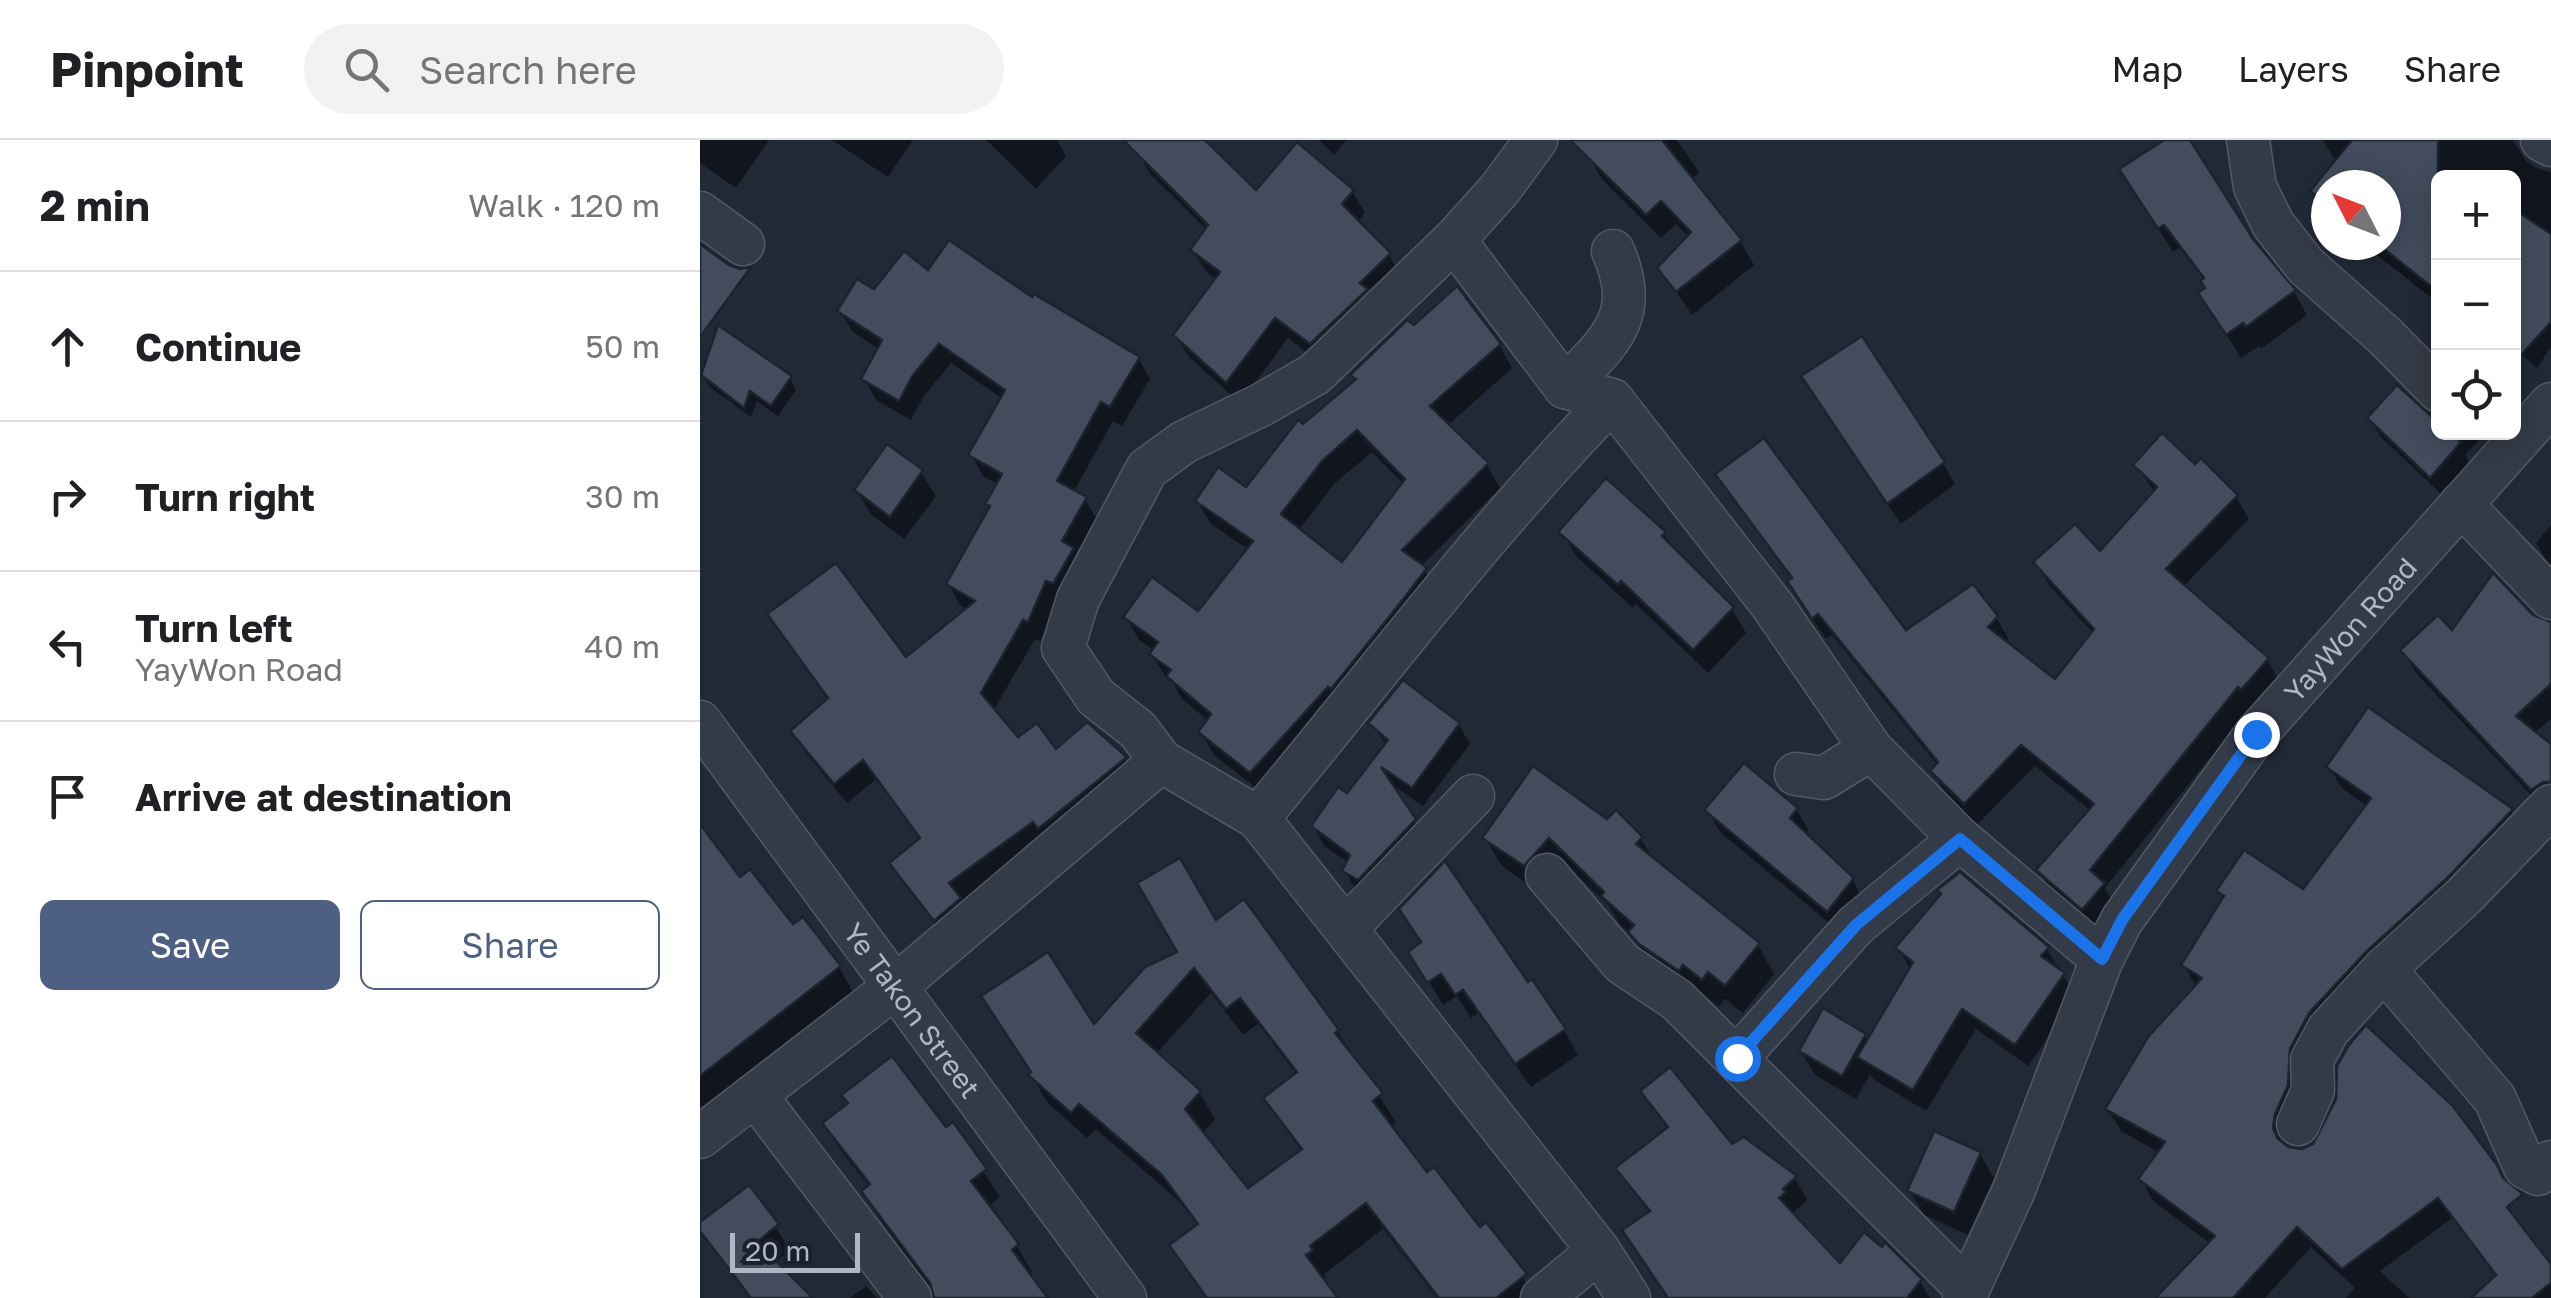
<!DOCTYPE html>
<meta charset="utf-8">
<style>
body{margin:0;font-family:"Golos Text",sans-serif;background:#f2f2f2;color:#202124}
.controls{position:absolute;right:30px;top:30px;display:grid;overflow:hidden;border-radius:15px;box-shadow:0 5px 25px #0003}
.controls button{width:90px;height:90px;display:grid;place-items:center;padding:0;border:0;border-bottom:2px solid #e0e0e0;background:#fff;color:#202124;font:50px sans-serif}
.compass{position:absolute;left:1611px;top:30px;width:90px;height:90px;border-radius:50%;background:#fff;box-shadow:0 5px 25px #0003;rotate:312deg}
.scale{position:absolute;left:30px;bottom:25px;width:130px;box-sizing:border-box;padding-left:10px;border:5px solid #afb6c4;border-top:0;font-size:28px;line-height:35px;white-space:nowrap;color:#afb6c4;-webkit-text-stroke:8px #1a212c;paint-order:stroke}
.stop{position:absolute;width:30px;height:30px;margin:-22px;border:8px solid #1a73e8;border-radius:50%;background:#fff}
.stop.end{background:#1a73e8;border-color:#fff;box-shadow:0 2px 10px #0008}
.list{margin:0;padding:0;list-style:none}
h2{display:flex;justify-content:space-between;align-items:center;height:130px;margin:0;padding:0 40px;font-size:42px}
h2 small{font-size:32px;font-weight:400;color:#757577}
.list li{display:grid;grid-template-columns:65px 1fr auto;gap:30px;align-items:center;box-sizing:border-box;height:150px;padding:0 40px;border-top:2px solid #e0e0e0}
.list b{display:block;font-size:38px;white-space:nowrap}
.list p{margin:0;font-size:32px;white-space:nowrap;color:#757577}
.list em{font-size:32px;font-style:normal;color:#757577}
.actions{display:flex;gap:20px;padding:30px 40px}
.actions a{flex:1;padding:22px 0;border:2px solid #4d5f82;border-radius:15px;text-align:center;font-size:35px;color:#4d5f82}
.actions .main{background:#4d5f82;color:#fff}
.icon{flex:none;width:55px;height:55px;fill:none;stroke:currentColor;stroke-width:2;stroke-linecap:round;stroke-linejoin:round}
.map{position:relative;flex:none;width:1851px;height:1158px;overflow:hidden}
header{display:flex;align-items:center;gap:60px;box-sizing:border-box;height:140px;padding:0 50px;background:#fff;border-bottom:2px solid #e0e0e0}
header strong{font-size:48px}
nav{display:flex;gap:55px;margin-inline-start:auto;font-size:35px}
.search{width:700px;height:90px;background:#f2f2f2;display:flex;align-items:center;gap:25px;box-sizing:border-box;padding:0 35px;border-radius:55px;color:#757577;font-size:38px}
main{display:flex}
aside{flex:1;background:#fff}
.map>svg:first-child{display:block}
</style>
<header>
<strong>Pinpoint</strong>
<div class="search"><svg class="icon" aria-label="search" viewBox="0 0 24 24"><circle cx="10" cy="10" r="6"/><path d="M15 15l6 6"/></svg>Search here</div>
<nav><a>Map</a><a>Layers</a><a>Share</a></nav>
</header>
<main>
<aside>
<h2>2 min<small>Walk · 120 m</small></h2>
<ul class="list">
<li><svg class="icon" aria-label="ahead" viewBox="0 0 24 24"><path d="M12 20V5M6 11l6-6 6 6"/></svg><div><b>Continue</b></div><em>50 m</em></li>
<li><svg class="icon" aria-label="right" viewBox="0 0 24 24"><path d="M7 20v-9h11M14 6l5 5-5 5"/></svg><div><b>Turn right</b></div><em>30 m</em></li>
<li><svg class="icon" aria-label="left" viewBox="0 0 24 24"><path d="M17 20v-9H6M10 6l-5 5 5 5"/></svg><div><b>Turn left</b><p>YayWon Road</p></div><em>40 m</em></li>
<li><svg class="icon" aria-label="arrive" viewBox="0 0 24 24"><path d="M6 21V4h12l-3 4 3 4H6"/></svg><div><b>Arrive at destination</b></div></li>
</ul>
<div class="actions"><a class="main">Save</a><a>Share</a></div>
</aside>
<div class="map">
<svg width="1851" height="1158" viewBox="0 0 1851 1158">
<rect width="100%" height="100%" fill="#212937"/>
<!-- shadow -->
<g fill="#0007" fill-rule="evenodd">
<path d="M0 0H69L36 48 0 23Z"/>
<path d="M132 0H213L188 37Z"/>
<path d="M286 0H357L366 16 336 49Z"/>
<path d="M450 0H502L557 53 652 51 665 73 657 83 689 115 701 137 623 225 588 198 540 263 489 217 476 195 517 140 506 132 493 110 507 90 450 34 438 12Z"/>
<path d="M619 0H646L634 15Z"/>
<path d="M903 0H977L999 32 991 40 1040 101 1054 125 992 175 960 129 990 98 976 84 961 98 902 39 888 15Z"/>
<path d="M1468 0H1487L1551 101 1594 152 1607 175 1561 209 1559 206 1541 218 1515 177 1505 141 1479 108 1473 112 1436 54Z"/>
<path d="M1623 0H1813L1826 21 1838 29 1851 32V207L1837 228 1814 208V38H1738V163L1664 105H1686V45H1626V74L1613 51 1639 20 1633 17Z"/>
<path d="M229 134 333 160 438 218 450 239 422 286 413 281 373 353 385 359 397 380 376 416 384 430 358 459 340 501 335 499 293 571 318 600 356 613 387 585 425 619 437 639 247 800 204 744 192 724 221 701 176 639 147 663 105 612 93 591 129 560 70 475 205 521 268 470 260 465 248 444 291 369 288 364 299 345 283 336 271 315 303 259 251 223 224 256 211 280 176 260 164 239 180 210 152 191 140 171 174 152Z"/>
<path d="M714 188 799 205 812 228 747 286 787 325 800 348 721 426 739 452 564 654 514 615 501 592 509 581 482 559 473 543 466 537 452 514 455 511 439 500 426 477 499 474 549 410 511 384 498 362 547 350 603 287 657 242 653 236ZM672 312 704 344 643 425 598 391 635 343Z"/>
<path d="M3 235 90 238 96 250 78 276 57 261 51 277 10 247Z"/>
<path d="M1117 258 1243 323 1255 344 1201 384Z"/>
<path d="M1726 275 1738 276V292H1788L1765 314 1769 322 1741 354 1681 297 1670 279Z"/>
<path d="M188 308 221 332 236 356 204 399 171 374 157 350Z"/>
<path d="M1436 325 1495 328 1536 357 1549 379 1483 447 1567 520 1580 542 1555 571 1551 567 1405 748 1416 767 1396 790 1351 753 1339 730 1391 671 1335 626 1277 685 1246 654 1233 632 1238 626 1132 495 1126 499 1103 464 1092 440 1018 335 1206 494 1296 477 1309 500 1306 503 1356 542 1394 494 1349 445 1336 422 1400 415 1455 353Z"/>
<path d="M1851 385V428L1836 403Z"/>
<path d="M862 392 964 393 975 413 1032 469 1046 493 1008 533 936 464 933 468 876 416Z"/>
<path d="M1842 484 1851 485V579L1834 593 1851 607V669L1846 671 1716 533 1703 511 1752 494Z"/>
<path d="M1668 571 1811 671 1824 693 1677 834 1599 968 1585 1008 1600 1011 1613 1007 1639 960 1851 1128V1158H1774L1797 1137 1752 1078 1680 1131 1709 1158H1646L1655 1148 1611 1107 1565 1158H1455L1511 1104 1453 1061 1441 1039 1460 1013 1421 991 1408 969 1497 848 1484 825 1524 760 1519 751 1603 752 1668 667 1642 648 1629 627Z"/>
<path d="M671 583 759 585 770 604 723 666 688 642 725 699 656 750 645 731 649 723 624 706 614 686 648 657 687 606Z"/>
<path d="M1096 669 1109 691 1105 696 1152 739 1164 761 1140 792 1020 692 1007 670Z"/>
<path d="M907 682 941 699 955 722 1058 805 1074 834 1043 873 1025 859 1019 867 1001 852 996 858 948 821 934 797 920 785 910 767 866 725 841 754 802 726 785 698Z"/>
<path d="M0 688 39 741 139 827 154 854 0 981Z"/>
<path d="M515 784 637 891 696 982 689 987 727 1036 779 1090 786 1085 837 1158H737L683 1089 624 1134 626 1138 622 1141 635 1158H506L472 1105 498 1086 480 1062 396 989 387 998 347 962 331 935 394 888ZM511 853 543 895 558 884 597 935 566 959 602 1012 548 1051 502 994 515 979 499 952 456 914Z"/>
<path d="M1198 808 1347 809 1376 857 1328 926 1276 889 1226 971 1173 939 1170 934 1156 959 1115 935 1101 911 1165 895 1169 902 1211 830Z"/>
<path d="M711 812 827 845 864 890 878 915 831 947 779 873 771 878 757 856 743 865Z"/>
<path d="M943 952 1031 1007 1044 1000 1095 1038 1107 1060 1094 1072V1077L1140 1127 1220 1141 1230 1158H996L987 1147 968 1158 938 1113 950 1074 919 1028 968 990Z"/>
<path d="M125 984 246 991 253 986 300 1057 287 1067 317 1106 332 1132 328 1136 344 1158H237L179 1078 164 1051 170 1047 140 1010Z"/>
<path d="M1280 1014 1294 1038 1268 1095 1224 1075 1210 1051Z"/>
<path d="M48 1048 91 1110 74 1123 109 1158H49L0 1088Z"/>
<path d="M166 1146 177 1158H150Z"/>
</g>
<!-- building -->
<g fill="#424c5c" stroke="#1c232e" stroke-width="2.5" fill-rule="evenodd">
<path d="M423 0H505L556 50 597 2 654 50 642 64 691 113 660 143 668 149 610 204 575 178 526 243 473 195 520 132 490 110 508 85Z"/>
<path d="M870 0H962L1042 100 976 152 957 128 991 92 961 61 946 75Z"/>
<path d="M1464 0H1490L1553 99 1596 150 1546 187 1543 183 1526 195 1498 153 1505 148 1500 141 1504 138 1464 85 1458 89 1419 29Z"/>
<path d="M1652 0H1738V152L1679 105H1686V45H1626V63L1610 51Z"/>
<path d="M1814 69 1851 94V182L1814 223Z"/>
<path d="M249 100 332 157 334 154 440 217 410 267 401 262 357 341 387 357 362 401 374 408 353 444 346 441 328 482 323 480 281 553 318 597 337 583 356 609 387 582 427 617 338 689 333 682 249 743 261 758 234 781 189 723 220 698 163 620 134 644 90 591 128 558 67 474 136 423 206 517 275 461 246 444 290 366 285 364 302 334 268 315 305 250 239 204 213 235 199 261 161 239 182 200 137 171 157 139 174 149 204 111 228 130Z"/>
<path d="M0 104 29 125 40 129 51 127 0 197Z"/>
<path d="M757 146 801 204 730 266 789 323 702 410 727 428 697 467 631 549 628 547 550 633 498 592 511 574 466 536 471 530 449 514 458 502 423 477 452 437 498 471 553 401 495 361 518 327 546 347 598 280 603 284 656 239 650 235 707 180 714 185ZM657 290 705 339 642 422 581 374 623 320Z"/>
<path d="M18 185 92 236 71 266 50 251 44 268 1 235Z"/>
<path d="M1162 196 1245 322 1187 364 1101 236Z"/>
<path d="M1697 245 1738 282V292H1750L1761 302 1730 338 1667 278Z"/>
<path d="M1462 293 1495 324 1501 318 1538 355 1466 429 1569 518 1541 550 1538 547 1390 730 1405 743 1382 770 1336 730 1394 664 1321 605 1264 664 1230 631 1238 622 1118 474 1112 479 1087 441 1092 438 1015 334 1064 298 1206 490 1273 444 1298 476 1288 487 1355 539 1394 489 1333 422 1375 384 1400 411 1457 347 1433 325Z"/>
<path d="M187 304 223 330 190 377 154 350Z"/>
<path d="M906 338 966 392 962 396 1034 467 993 510 921 441 918 445 858 392Z"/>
<path d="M1793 433 1833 475 1851 482V544L1816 576 1851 604V642H1843L1831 650 1700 510 1738 475 1752 490Z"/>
<path d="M703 540 760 583 712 648 681 627 716 679 658 740 642 731 650 715 611 686 638 647 647 653 688 600 668 583Z"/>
<path d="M1668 567 1813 669 1747 738 1666 812 1609 873 1590 909 1588 945 1575 974 1573 988 1578 999 1589 1007 1602 1009 1613 1004 1636 959 1637 926 1649 905 1666 885 1753 966 1797 1025 1803 1038 1823 1054 1807 1067 1851 1124V1143L1832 1158H1771L1796 1135 1738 1058 1642 1129 1597 1087 1533 1158H1455L1515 1096 1438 1039 1465 1002 1405 969 1448 897 1502 838 1481 825 1524 756 1516 751 1544 710 1603 749 1671 658 1626 627Z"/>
<path d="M1044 623 1098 668 1090 678 1154 738 1127 772 1004 670Z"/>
<path d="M833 626 907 679 916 670 943 697 936 704 1060 803 1025 846 1008 832 1002 840 983 825 979 831 939 804 928 792 934 785 901 756 904 752 849 698 824 726 782 698Z"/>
<path d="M0 684 40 737 50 729 93 784 103 777 141 826 0 936Z"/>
<path d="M480 718 516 780 544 759 639 890 635 893 683 953 673 961 727 1032 734 1027 780 1087 786 1082 827 1134 796 1158H739L666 1063 610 1106 613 1110 606 1115 638 1158H507L469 1105 498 1084 462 1035 379 964 371 973 328 935 331 932 281 856 348 812 394 884 445 827 477 812 437 743ZM494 828 526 869 540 858 597 932 563 958 602 1009 548 1048 485 969 501 951 436 893Z"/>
<path d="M745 721 828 842 832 839 866 889 815 924 763 850 755 855 741 834 727 843 708 812 721 802 699 769Z"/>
<path d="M1260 732 1349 807 1341 816 1365 833 1315 905 1262 869 1213 950 1157 917 1213 822 1195 808 1241 754 1237 750Z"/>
<path d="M1123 868 1166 894 1142 936 1099 911Z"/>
<path d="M192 916 246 987 253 982 287 1029 271 1041 319 1104 312 1110 348 1158H234L230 1143 161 1051 170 1044 122 983 148 963 141 955Z"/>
<path d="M970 927 1032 1004 1044 997 1097 1036 1083 1049 1086 1052 1079 1058 1140 1123 1164 1092 1182 1107 1185 1102 1222 1139 1207 1158H968L922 1090 950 1071 915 1028 968 987 940 951Z"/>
<path d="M1234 991 1281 1012 1254 1072 1207 1051Z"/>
<path d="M49 1045 79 1084 57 1102 113 1158H51L0 1091V1082Z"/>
</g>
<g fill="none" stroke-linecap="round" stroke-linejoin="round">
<!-- minor casing -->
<g stroke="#525965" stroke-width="45">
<g id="minor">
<path d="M836 0 800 49 754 100 865 247 912 260 1072 465 1171 609 1260 699 1402 819"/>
<path d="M1548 0 1555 47 1573 84 1605 125 1686 197 1738 250"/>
<path d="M1842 0 1851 5"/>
<path d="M0 73 43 104"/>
<path d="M865 247C909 202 942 177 913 111"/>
<path d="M912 260C784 391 675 538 558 678L899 1111 929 1158"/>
<path d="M1761 364 1851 458"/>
<path id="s1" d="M0 582 425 1158"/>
<path d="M1096 634 1124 638 1171 609"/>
<path d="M558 678 461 621 438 590 396 557 363 508 378 459 447 329 484 302 561 265 615 234 754 100"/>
<path d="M847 735 922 823 977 860 1268 1150"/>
<path d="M642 782 654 780 773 656"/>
<path d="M1684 829 1795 959 1825 1027 1838 1034 1851 1022"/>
<path d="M1037 918 1156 785 1260 699"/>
<path d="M55 955 210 1158"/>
<path d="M1598 984 1613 950 1612 920 1628 890 1684 829 1764 756 1851 666"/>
<path d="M0 997 196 846 461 621"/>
<path d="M842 1158 899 1111"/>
<path id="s2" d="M1264 1158 1314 1050 1402 819 1422 780 1556 594 1851 264"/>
</g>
</g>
<!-- minor -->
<use href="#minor" stroke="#343b48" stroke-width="42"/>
</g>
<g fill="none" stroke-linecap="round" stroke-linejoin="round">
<!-- route -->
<path stroke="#1a73e8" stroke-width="12" d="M1037 918 1156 785 1260 699 1402 819 1422 780 1556 594"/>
</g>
<g text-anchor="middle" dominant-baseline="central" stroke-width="8" stroke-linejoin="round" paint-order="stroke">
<!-- street labels -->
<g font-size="28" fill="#afb6c4" stroke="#1a212c">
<text stroke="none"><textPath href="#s2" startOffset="780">YayWon Road</textPath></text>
<text stroke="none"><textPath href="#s1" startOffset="358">Ye Takon Street</textPath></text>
</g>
</g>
</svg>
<div class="controls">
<button>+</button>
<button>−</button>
<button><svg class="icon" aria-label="locate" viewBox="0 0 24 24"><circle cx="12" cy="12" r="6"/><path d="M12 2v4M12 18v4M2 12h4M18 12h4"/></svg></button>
</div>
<svg class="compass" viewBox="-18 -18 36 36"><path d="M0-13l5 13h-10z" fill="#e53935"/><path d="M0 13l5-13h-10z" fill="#757577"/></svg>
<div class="scale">20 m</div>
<div class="stop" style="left:1037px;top:918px"></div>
<div class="stop end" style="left:1556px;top:594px"></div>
</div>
</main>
